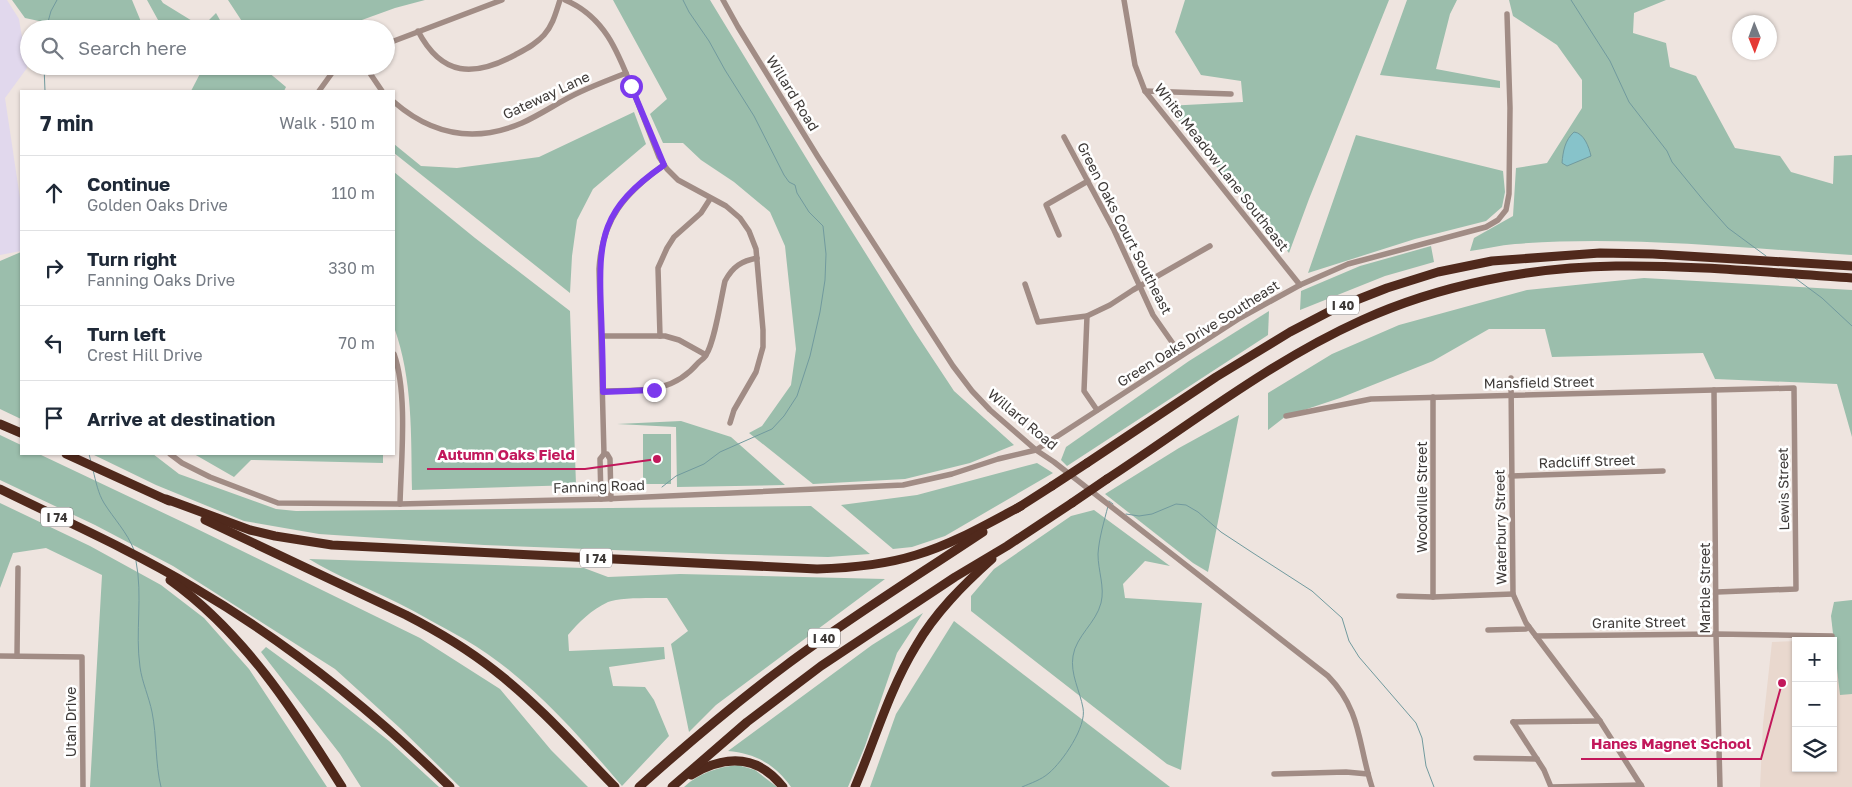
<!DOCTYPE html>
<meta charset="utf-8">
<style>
body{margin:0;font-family:"Golos Text",sans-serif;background:#f2f2f3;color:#1f2937}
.controls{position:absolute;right:15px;bottom:15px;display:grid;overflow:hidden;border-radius:0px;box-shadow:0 1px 4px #0004}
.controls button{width:45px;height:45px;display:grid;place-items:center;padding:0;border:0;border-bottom:1px solid #e0e1e3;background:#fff;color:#1f2937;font:25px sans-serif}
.compass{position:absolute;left:1732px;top:15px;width:45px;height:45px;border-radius:50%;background:#fff;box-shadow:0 1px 4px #0004;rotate:179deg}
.stop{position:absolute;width:15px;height:15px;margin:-11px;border:4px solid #7c3aed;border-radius:50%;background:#fff}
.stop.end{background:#7c3aed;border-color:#fff;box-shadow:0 1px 5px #0008}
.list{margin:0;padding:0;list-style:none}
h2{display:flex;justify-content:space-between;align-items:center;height:65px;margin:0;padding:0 20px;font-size:21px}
h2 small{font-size:16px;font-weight:400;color:#747a83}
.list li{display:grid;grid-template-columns:32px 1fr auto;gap:15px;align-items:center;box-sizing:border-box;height:75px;padding:0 20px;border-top:1px solid #e0e1e3}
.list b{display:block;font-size:19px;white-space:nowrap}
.list p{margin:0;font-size:16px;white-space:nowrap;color:#747a83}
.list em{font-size:16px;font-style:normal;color:#747a83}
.icon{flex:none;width:28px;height:28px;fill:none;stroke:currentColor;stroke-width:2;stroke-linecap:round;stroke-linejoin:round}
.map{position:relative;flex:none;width:1852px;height:787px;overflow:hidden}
.search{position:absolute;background:#fff;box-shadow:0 1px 4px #0004;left:20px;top:20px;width:375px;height:55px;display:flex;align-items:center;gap:12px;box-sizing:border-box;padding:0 18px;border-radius:28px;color:#747a83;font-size:19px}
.panel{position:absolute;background:#fff;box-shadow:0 1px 4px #0004;left:20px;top:90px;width:375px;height:365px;border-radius:0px}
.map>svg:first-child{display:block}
</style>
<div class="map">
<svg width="1852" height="787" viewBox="0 0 1852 787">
<rect width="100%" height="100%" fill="#eee4df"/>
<!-- industrial -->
<path fill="#e1d8ed" d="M0 0H7L19 19 27 68 5 98 21 205V251L0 255Z"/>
<!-- built -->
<path fill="#e9d8ce" d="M1852 637V787H1760L1763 724 1772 642 1796 641V768H1833V641H1810Z"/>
<!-- green -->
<g fill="#9bbeac">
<path d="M12 0H132L144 29H76L25 18Z"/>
<path d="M147 0H161L163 3 202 27 216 13 225 29H163Z"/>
<path d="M228 0H425L395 8 337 29H247Z"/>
<path d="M613 0H710L819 179 915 332 954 391 1014 445 970 463 905 479 813 484 749 433 762 426 791 385 796 349 785 246 770 212 734 182 701 160 683 143H663L650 114 667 99Z"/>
<path d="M1185 0H1389L1309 199 1289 253 1166 106 1243 102 1241 81 1201 75 1175 32Z"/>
<path d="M1407 0H1457L1450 14 1436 69 1500 81V88L1380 75Z"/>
<path d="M1509 0H1666L1634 13 1633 33 1666 43 1670 67 1696 76 1735 148 1780 156 1791 172 1833 184 1834 156 1852 155V255C1742 248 1624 235 1515 244 1500 245 1485 249 1470 251L1474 238 1513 216 1516 168 1547 163 1582 108V80L1557 45 1513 16Z"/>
<path d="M204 66H261L286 87 284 91H191Z"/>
<path d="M634 112 646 144 593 189 577 220 572 256 570 293 394 153V144L421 166 457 168 539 157Z"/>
<path d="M1356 135 1503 171 1505 192 1502 207 1486 221 1415 239 1308 273Z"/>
<path d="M394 172 475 238 570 311 576 485 412 490C411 435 413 380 394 327Z"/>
<path d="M1431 246 1434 262 1385 276 1300 310 1301 291 1360 266Z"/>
<path d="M21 252V419L0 409V261Z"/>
<path d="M1644 278 1852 290V437L1837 384 1715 379 1703 353 1552 357 1545 329H1489L1433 361 1340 398 1286 416 1268 430V393L1332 354 1399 325 1527 290Z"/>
<path d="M1269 311 1268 335 1067 466 1061 460 1066 447 1189 361Z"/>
<path d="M1239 415 1208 572 1193 563 1105 494 1179 448Z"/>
<path d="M681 421 731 437 785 485 677 487 676 427 617 424Z"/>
<rect x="643" y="434" width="28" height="50"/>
<path d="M0 435 21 445V454H39L191 526 420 638 500 689 551 750 588 787H460L401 729 335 669 173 566 95 525 0 480Z"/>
<path d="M92 454H153L179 474 276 509 296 511 811 506 870 554 828 557 718 554 484 545 319 534 244 521 156 485Z"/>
<path d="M194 454H383V463L251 460 234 477Z"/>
<path d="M1037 463 1053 473 945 536 912 547 893 549 841 505 917 495Z"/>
<path d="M0 503 90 546 161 585 204 618 249 669 327 787H90L102 575 46 548 13 553 0 588Z"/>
<path d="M1094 510 1170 566 1145 561 1123 584 1125 598 1202 603 1181 770 1167 764 971 611V596L994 569 1071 516Z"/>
<path d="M309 559 584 568 608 577 680 574 885 579 716 705 689 732 671 644 688 631 667 598C654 598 619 597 608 602 591 610 579 622 568 635L569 651 664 647 665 659 609 667 613 686 645 687 654 700 669 736 622 786C576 732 526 675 464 639 442 627 420 614 398 603 368 588 337 576 309 559Z"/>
<path d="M1852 600V694L1840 695 1831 616 1834 602Z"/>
<path d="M923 613 897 653 865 746 848 787H791C776 765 755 753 728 751L872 645Z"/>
<path d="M954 621 1170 787H870L896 714Z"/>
<path d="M266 647 322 688 389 741 439 787H361L340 754 261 652Z"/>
<path d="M738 765 755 770 777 787H684C699 773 718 767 738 765Z"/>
</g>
<!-- water -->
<path fill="#87c3ca" stroke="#719a9e" d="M1574 132C1584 133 1589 147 1591 156L1567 166 1562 163C1563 151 1565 140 1574 132Z"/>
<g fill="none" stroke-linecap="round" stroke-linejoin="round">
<!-- stream -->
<g stroke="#719a9e" stroke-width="1">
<path d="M1571 0 1610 61 1629 102 1667 151 1672 162 1704 201 1728 228 1766 256"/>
<path d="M46 29 51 11 57 0"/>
<path d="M44 66 45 91"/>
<path d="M1795 278 1822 298 1852 326"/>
<path d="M89 454 91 462"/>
<path d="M93 470C96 482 98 493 104 503 114 519 127 532 134 550"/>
<path d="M662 487 676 476 704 464 720 452 772 429 784 416 797 396 810 356 820 312 825 280 826 254 823 226 809 212 797 193 795 185 789 182 784 175 754 116 725 70 709 41 689 12 683 0"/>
<path d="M1109 501 1113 504"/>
<path d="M1126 514 1139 516 1152 514 1176 504 1186 505 1198 512 1221 532 1253 553 1312 591 1342 618 1349 641 1359 657 1416 723 1422 738 1426 766 1434 787"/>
<path d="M136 561C143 596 135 632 140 667 142 682 149 697 152 712 157 736 155 763 161 787"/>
<path d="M1022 787C1031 783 1041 780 1049 773 1062 762 1087 727 1083 708 1080 691 1070 674 1073 656 1076 636 1096 623 1101 603 1105 587 1098 571 1098 554 1099 538 1104 522 1108 506"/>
</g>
<!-- minor -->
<g stroke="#a18c85" stroke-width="5.5">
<path d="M565 0C606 17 619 55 634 93 642 114 651 136 659 157L667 169 678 180 726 206 740 218 749 231 756 249 763 330V347L756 372 734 410 730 423"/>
<path d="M723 0 738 27 818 157 953 366 972 391 990 410 1036 450 1054 462 1328 676C1362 711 1358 745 1372 787"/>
<path d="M1124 0 1135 65 1145 91 1300 285"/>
<path d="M418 31C442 77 474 77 515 55 526 49 536 44 544 35 553 25 556 12 560 0"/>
<path d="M386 44 502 0"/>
<path d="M365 66 382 91"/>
<path d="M319 91 337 66"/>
<path d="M1145 91 1231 94"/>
<path d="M394 102C432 135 475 143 522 123 542 114 560 101 580 92 595 85 611 79 626 73"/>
<path d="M1064 137 1114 230 1153 315 1181 355"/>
<path d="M1059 235 1046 205 1088 181"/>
<path d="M1025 284 1038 322 1087 316 1110 305 1133 290 1210 246"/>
<path d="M1087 316 1084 391 1097 410"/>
<path d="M602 336H665L679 340 706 355"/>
<path d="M660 336 658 268 667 248 674 237 701 213 710 199"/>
<path d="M394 354C408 393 401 462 400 504"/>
<path d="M1511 378 1513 594 1526 623 1600 721 1642 787"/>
<path d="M1714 390 1716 634 1720 787"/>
<path d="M603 391C641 390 672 394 698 363 701 360 705 358 706 355 715 341 721 298 725 281 733 266 742 261 757 258"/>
<path d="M1433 397V597"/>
<path d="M1286 416 1371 399 1794 388 1796 589 1717 592"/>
<path d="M170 454 182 463 210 477 278 503 400 504 604 499 903 485 952 474 998 459 1036 450 1240 318 1300 285 1348 264 1486 227 1498 220 1506 210 1509 194 1510 108 1507 14"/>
<path d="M604 454H607L610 459 611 499"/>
<path d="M1511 476 1663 471"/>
<path d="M601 499 600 459 604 454 599 269C602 219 625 193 664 165"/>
<path d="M1399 596 1433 597 1513 594"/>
<path d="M1488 630 1526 629 1529 627"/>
<path d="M1536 636 1716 634 1832 636"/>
<path d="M0 656 82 657 83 787"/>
<path d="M17 656 18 568"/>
<path d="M1513 722 1544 770 1551 787 1641 785"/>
<path d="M1513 722 1600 721"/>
<path d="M1476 758 1537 759"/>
<path d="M1274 774 1346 772 1368 774"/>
</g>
<!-- highway -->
<g stroke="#50291c" stroke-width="9">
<path d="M0 424 21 433"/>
<path d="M66 454 169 501"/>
<path d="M1087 463 1216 377 1290 332 1336 308 1387 288 1438 272 1492 261 1600 253 1653 254 1852 266"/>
<path d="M1107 479C1191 424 1271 361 1362 320 1440 285 1530 267 1616 266 1694 265 1773 273 1852 278"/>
<path d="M0 489C65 521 131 550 193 587 287 642 373 711 450 787"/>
<path d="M166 499 250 530 275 536 332 545 817 569C851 568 884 565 916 555 953 544 987 524 1021 506"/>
<path d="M1016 509 1052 486"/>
<path d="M205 520 406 615C437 631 466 648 494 670 538 704 576 747 615 787"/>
<path d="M170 580C244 633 294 711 342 787"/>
<path d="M691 775C725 755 757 754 783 787"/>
<path d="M639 787C686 745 734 704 785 666 849 618 917 576 983 532"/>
<path d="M672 787 747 722 821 666 955 577 1007 546 1072 503"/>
<path d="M855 787C875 740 889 690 916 646 935 613 963 585 992 559"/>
</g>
<!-- highway-bridge -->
<g stroke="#50291c" stroke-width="9">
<path d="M1052 486 1087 463"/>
<path d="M1072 503 1107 479"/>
</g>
</g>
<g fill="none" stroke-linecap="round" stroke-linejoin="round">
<!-- route -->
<path stroke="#7c3aed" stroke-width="6" d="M631 86 664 165C601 209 598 237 601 311 602 338 603 365 603 392L654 390"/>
</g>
<g text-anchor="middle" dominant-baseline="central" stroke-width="5" stroke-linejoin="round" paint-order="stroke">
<!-- shield labels -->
<g fill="#fff" stroke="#787574" stroke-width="1">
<rect x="1327" y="295.5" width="32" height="19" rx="4"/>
<rect x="41" y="507.5" width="32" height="19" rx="4"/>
<rect x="580" y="548.5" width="32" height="19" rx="4"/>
<rect x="808" y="628.5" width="32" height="19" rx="4"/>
</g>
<g font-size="12" font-weight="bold" fill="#3e3a38">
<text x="1343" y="305">I 40</text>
<text x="57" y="517">I 74</text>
<text x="596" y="558">I 74</text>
<text x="824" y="638">I 40</text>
</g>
<!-- street labels -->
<g font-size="14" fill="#3e3a38" stroke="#fff">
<text transform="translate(793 93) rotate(58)">Willard Road</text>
<text transform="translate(546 95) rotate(-25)">Gateway Lane</text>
<text transform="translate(1222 167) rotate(52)">White Meadow Lane Southeast</text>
<text transform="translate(1125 228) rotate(63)">Green Oaks Court Southeast</text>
<text transform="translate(1198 333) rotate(-32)">Green Oaks Drive Southeast</text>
<text transform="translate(1539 382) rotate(-1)">Mansfield Street</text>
<text transform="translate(1023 419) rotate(40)">Willard Road</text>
<text transform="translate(1587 461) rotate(-2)">Radcliff Street</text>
<text transform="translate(599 486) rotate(-2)">Fanning Road</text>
<text transform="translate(1783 489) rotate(-91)">Lewis Street</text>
<text transform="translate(1421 497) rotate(-90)">Woodville Street</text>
<text transform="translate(1500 527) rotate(-91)">Waterbury Street</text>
<text transform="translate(1704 588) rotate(-90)">Marble Street</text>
<text transform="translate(1639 622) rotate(-1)">Granite Street</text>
<text transform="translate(70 722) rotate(-90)">Utah Drive</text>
</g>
</g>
<!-- callouts -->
<path fill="none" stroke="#c2185b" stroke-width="2" d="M657 459L585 469H427M1782 683L1761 759H1581"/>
<g fill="#c2185b" stroke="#fff" stroke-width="2">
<circle cx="657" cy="459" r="5"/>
<circle cx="1782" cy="683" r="5"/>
</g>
<g font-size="15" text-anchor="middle" font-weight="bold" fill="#c2185b" stroke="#fff" stroke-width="5" stroke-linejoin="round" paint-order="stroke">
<text x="506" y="460">Autumn Oaks Field</text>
<text x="1671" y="749">Hanes Magnet School</text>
</g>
</svg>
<div class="controls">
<button>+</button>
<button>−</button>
<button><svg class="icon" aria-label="layers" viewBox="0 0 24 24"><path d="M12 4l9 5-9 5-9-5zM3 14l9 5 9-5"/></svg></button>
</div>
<svg class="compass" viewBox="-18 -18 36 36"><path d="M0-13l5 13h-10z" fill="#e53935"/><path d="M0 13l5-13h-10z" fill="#747a83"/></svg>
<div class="stop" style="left:631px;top:86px"></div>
<div class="stop end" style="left:654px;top:390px"></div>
<div class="search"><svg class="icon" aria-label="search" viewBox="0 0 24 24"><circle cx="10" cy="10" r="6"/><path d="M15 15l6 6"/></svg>Search here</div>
<section class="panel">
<h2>7 min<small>Walk · 510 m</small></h2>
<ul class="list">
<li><svg class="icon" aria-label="ahead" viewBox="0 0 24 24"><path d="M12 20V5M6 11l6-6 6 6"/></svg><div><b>Continue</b><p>Golden Oaks Drive</p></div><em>110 m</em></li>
<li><svg class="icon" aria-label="right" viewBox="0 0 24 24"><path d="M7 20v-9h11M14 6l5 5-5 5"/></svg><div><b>Turn right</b><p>Fanning Oaks Drive</p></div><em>330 m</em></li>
<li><svg class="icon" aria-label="left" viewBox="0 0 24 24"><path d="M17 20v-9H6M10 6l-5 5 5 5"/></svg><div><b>Turn left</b><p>Crest Hill Drive</p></div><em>70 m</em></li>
<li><svg class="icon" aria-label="arrive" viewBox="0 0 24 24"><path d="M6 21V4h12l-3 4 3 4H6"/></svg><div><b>Arrive at destination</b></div></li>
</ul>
</section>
</div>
